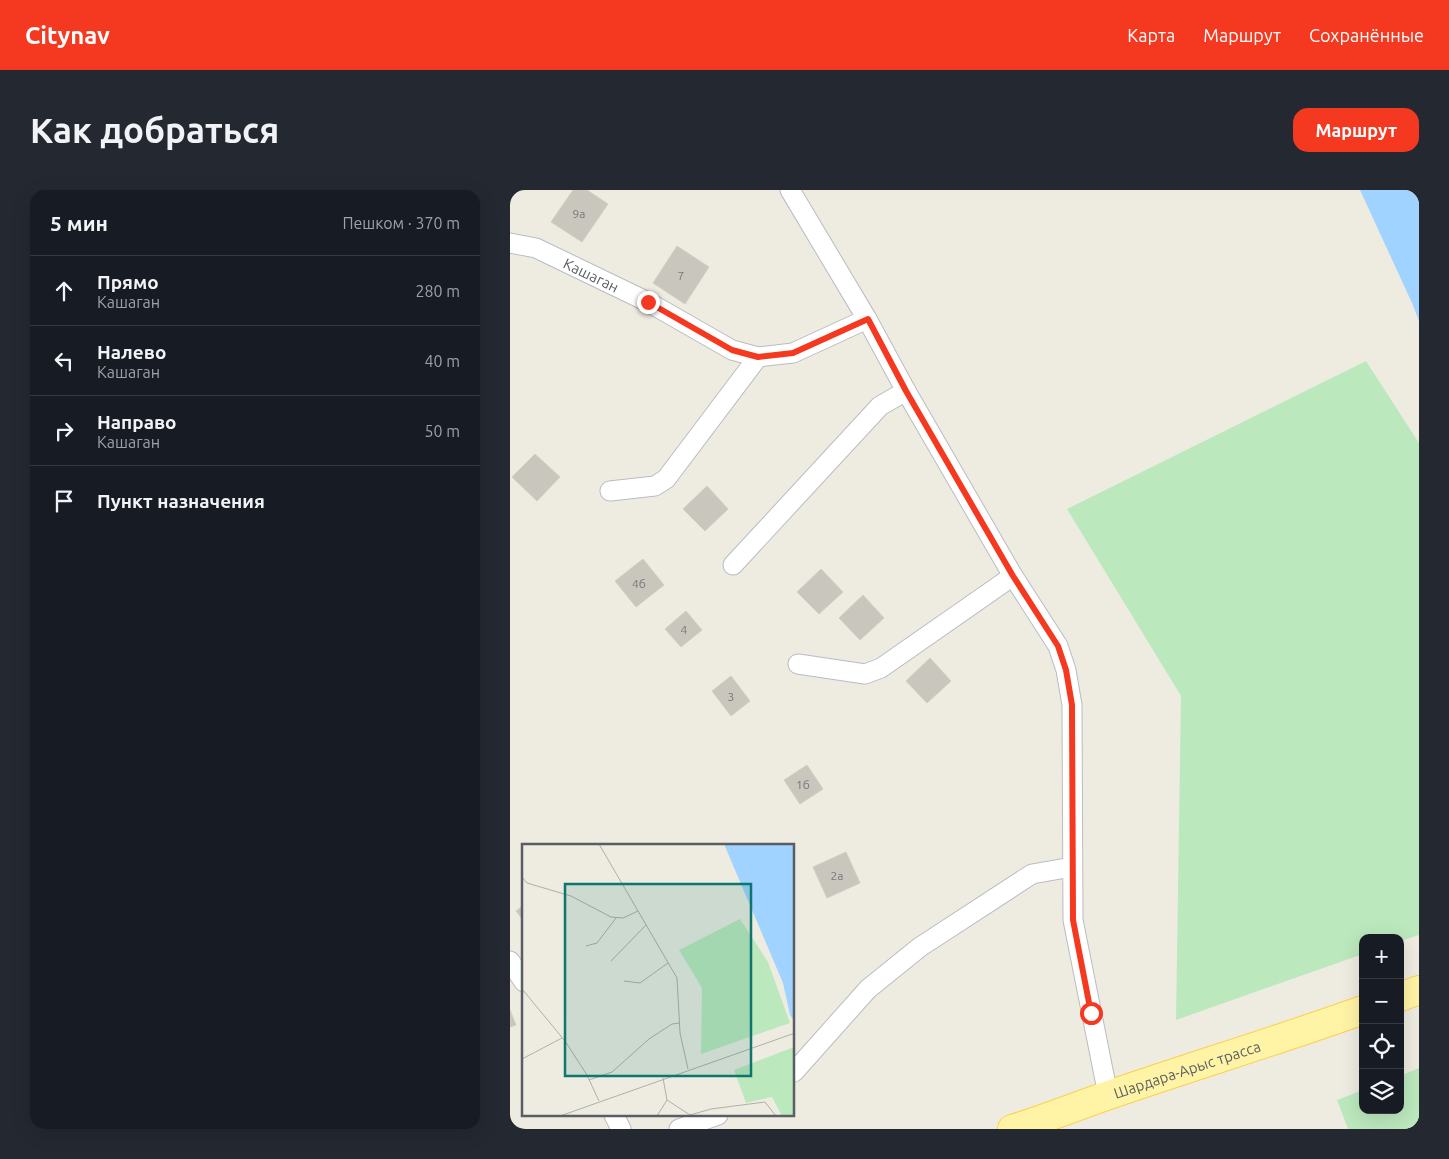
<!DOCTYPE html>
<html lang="ru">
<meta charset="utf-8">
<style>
body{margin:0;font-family:Ubuntu,sans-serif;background:#242831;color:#f1f3f6}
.controls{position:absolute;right:15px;bottom:15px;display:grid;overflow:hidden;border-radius:10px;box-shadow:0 5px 20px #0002}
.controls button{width:45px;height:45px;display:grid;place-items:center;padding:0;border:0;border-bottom:1px solid #363941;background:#171b24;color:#f1f3f6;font:25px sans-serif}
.stop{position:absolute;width:15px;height:15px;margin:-11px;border:4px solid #f53921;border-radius:50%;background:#fff}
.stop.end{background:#f53921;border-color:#fff;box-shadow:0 1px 5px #0008}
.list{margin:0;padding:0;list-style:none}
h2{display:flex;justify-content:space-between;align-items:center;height:65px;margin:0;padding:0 20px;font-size:21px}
h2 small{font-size:16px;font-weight:400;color:#9ea1a6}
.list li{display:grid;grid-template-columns:32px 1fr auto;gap:15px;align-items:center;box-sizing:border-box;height:70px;padding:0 20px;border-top:1px solid #363941}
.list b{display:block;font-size:19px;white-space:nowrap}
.list p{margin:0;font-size:16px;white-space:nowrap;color:#9ea1a6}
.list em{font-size:16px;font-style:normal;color:#9ea1a6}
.icon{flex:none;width:28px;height:28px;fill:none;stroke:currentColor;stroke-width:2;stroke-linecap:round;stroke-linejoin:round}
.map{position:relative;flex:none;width:909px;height:939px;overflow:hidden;border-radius:15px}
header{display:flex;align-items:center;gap:30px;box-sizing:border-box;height:70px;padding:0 25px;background:#f53921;color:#fff}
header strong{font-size:24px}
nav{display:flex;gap:28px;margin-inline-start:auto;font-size:18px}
.intro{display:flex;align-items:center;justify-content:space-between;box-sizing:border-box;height:120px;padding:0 30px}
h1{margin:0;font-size:35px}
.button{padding:12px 22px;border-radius:15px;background:#f53921;color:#fff;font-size:18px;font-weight:700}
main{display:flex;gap:30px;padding:0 30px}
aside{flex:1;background:#171b24;border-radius:15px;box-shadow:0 5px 20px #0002}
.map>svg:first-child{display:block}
</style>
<header>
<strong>Citynav</strong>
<nav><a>Карта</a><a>Маршрут</a><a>Сохранённые</a></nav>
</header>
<div class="intro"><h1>Как добраться</h1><a class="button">Маршрут</a></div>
<main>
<aside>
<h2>5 мин<small>Пешком · 370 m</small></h2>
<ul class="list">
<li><svg class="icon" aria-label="ahead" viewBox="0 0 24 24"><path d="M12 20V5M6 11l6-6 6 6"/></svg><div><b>Прямо</b><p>Кашаган</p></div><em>280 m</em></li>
<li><svg class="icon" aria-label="left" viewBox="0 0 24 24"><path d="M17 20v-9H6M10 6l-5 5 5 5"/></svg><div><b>Налево</b><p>Кашаган</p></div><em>40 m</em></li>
<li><svg class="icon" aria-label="right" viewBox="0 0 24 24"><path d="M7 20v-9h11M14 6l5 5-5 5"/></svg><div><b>Направо</b><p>Кашаган</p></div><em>50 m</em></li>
<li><svg class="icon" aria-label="arrive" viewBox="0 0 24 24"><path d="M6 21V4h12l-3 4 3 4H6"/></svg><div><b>Пункт назначения</b></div></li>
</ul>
</aside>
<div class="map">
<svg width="909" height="939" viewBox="0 0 909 939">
<rect width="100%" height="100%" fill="#eeece1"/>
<!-- green -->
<g fill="#bce8bd">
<path d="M856 171 909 253V745L890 751V748H853V764L666 830 671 506 557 319Z"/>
<path d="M909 878V939H838L827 910 853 900V920H890V886Z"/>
</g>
<!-- water -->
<path fill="#a0d3ff" d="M850 0H909V131L902 113Z"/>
<!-- building -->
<g fill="#c9c6be" stroke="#d3cebf">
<path d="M63 0H77L98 14 72 52 41 32Z"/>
<path d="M167 56 199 77 175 114 143 93Z"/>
<path d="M25 264 50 287 27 311 2 287Z"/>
<path d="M197 296 218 319 195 341 173 319Z"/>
<path d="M133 369 154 395 126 417 105 391Z"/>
<path d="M311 379 333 402 309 424 287 402Z"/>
<path d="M353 405 374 428 350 450 329 428Z"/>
<path d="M176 421 192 440 171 457 155 439Z"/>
<path d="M420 468 441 491 417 513 396 491Z"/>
<path d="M221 486 240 511 221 526 202 501Z"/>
<path d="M297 575 313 599 290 614 274 590Z"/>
<path d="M336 662 350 693 317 708 303 677Z"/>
<path d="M14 715V731L6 721Z"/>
<path d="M0 820 6 835 0 837Z"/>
</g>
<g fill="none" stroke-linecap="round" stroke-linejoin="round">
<!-- minor casing -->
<g stroke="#b9bcc2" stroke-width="21">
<g id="minor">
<path d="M280 0 357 129 396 201 503 386 548 456 556 480 562 515 563 730 598 905"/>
<path id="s1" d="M0 53 26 58 138 112 222 160 248 167 283 163 357 129"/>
<path d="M100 301 145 296 156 289 248 167"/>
<path d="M223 375 370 216 396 201"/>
<path d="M288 474 355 484 371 478 503 386"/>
<path d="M0 771 14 792"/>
<path d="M284 882 358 799 410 757 522 684 562 677"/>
<path d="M104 925 111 939"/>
<path d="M169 939 208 925"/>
</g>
</g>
<!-- primary casing -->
<g stroke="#fbd04e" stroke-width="30">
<g id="primary">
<path d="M890 807 909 800"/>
<path id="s2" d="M502 939C535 929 567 916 599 905 683 876 769 850 853 820"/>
</g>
</g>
<!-- minor -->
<use href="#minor" stroke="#fff" stroke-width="19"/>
<!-- primary -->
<use href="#primary" stroke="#fff4a5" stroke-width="28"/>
</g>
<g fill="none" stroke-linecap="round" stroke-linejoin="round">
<!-- route -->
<path stroke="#f53921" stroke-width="6" d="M138 112 222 160 248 167 283 163 358 129 396 201 503 386 548 456 556 480 562 515 563 730 581 823"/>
</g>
<g text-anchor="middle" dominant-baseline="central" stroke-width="4.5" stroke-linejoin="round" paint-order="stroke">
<!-- number labels -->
<g font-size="12" fill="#76787a">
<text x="69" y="23">9а</text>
<text x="171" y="85">7</text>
<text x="129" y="393">4б</text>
<text x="174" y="439">4</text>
<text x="221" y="506">3</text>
<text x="293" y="594">1б</text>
<text x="327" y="685">2а</text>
</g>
<!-- street labels -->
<g font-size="15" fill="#5a5e64" stroke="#fff">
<text stroke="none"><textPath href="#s1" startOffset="88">Кашаган</textPath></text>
<text stroke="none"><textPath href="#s2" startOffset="185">Шардара-Арыс трасса</textPath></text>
</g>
</g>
<!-- overview -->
<g transform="translate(12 654)">
<rect width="272" height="272" fill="#eeece1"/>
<path d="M218 75 246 118 268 179 179 210 180 144 157 106ZM272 203V272H260L250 253 224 259 212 226Z" fill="#bce8bd"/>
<path d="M202 0H272V177L268 171 261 139Z" fill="#a0d3ff"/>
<path fill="none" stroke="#afafab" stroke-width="1" d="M77 0 155 134 158 189 166 225M0 33 5 39 49 52 89 73 101 74 116 67M64 102 75 99 94 74M89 117 124 81M102 137 118 139 146 119M0 145 43 197 65 231 77 257M0 215 40 194M67 236 90 228 127 195 150 180 158 179M145 256 168 271 189 265 243 258 254 272M38 272 273 189M135 272 145 256 141 234"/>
<path fill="#0f766e" fill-opacity="0.15" stroke="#0f766e" stroke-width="2.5" d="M43 40H229V232H43Z"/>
<rect width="272" height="272" fill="none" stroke="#5a5e64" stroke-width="2.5"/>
</g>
</svg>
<div class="controls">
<button>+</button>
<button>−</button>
<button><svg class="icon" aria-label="locate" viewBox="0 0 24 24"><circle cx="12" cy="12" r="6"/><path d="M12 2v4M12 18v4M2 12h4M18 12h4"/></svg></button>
<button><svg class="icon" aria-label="layers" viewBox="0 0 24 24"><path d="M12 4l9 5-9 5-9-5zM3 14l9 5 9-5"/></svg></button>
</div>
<div class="stop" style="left:581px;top:823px"></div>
<div class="stop end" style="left:138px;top:112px"></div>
</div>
</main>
